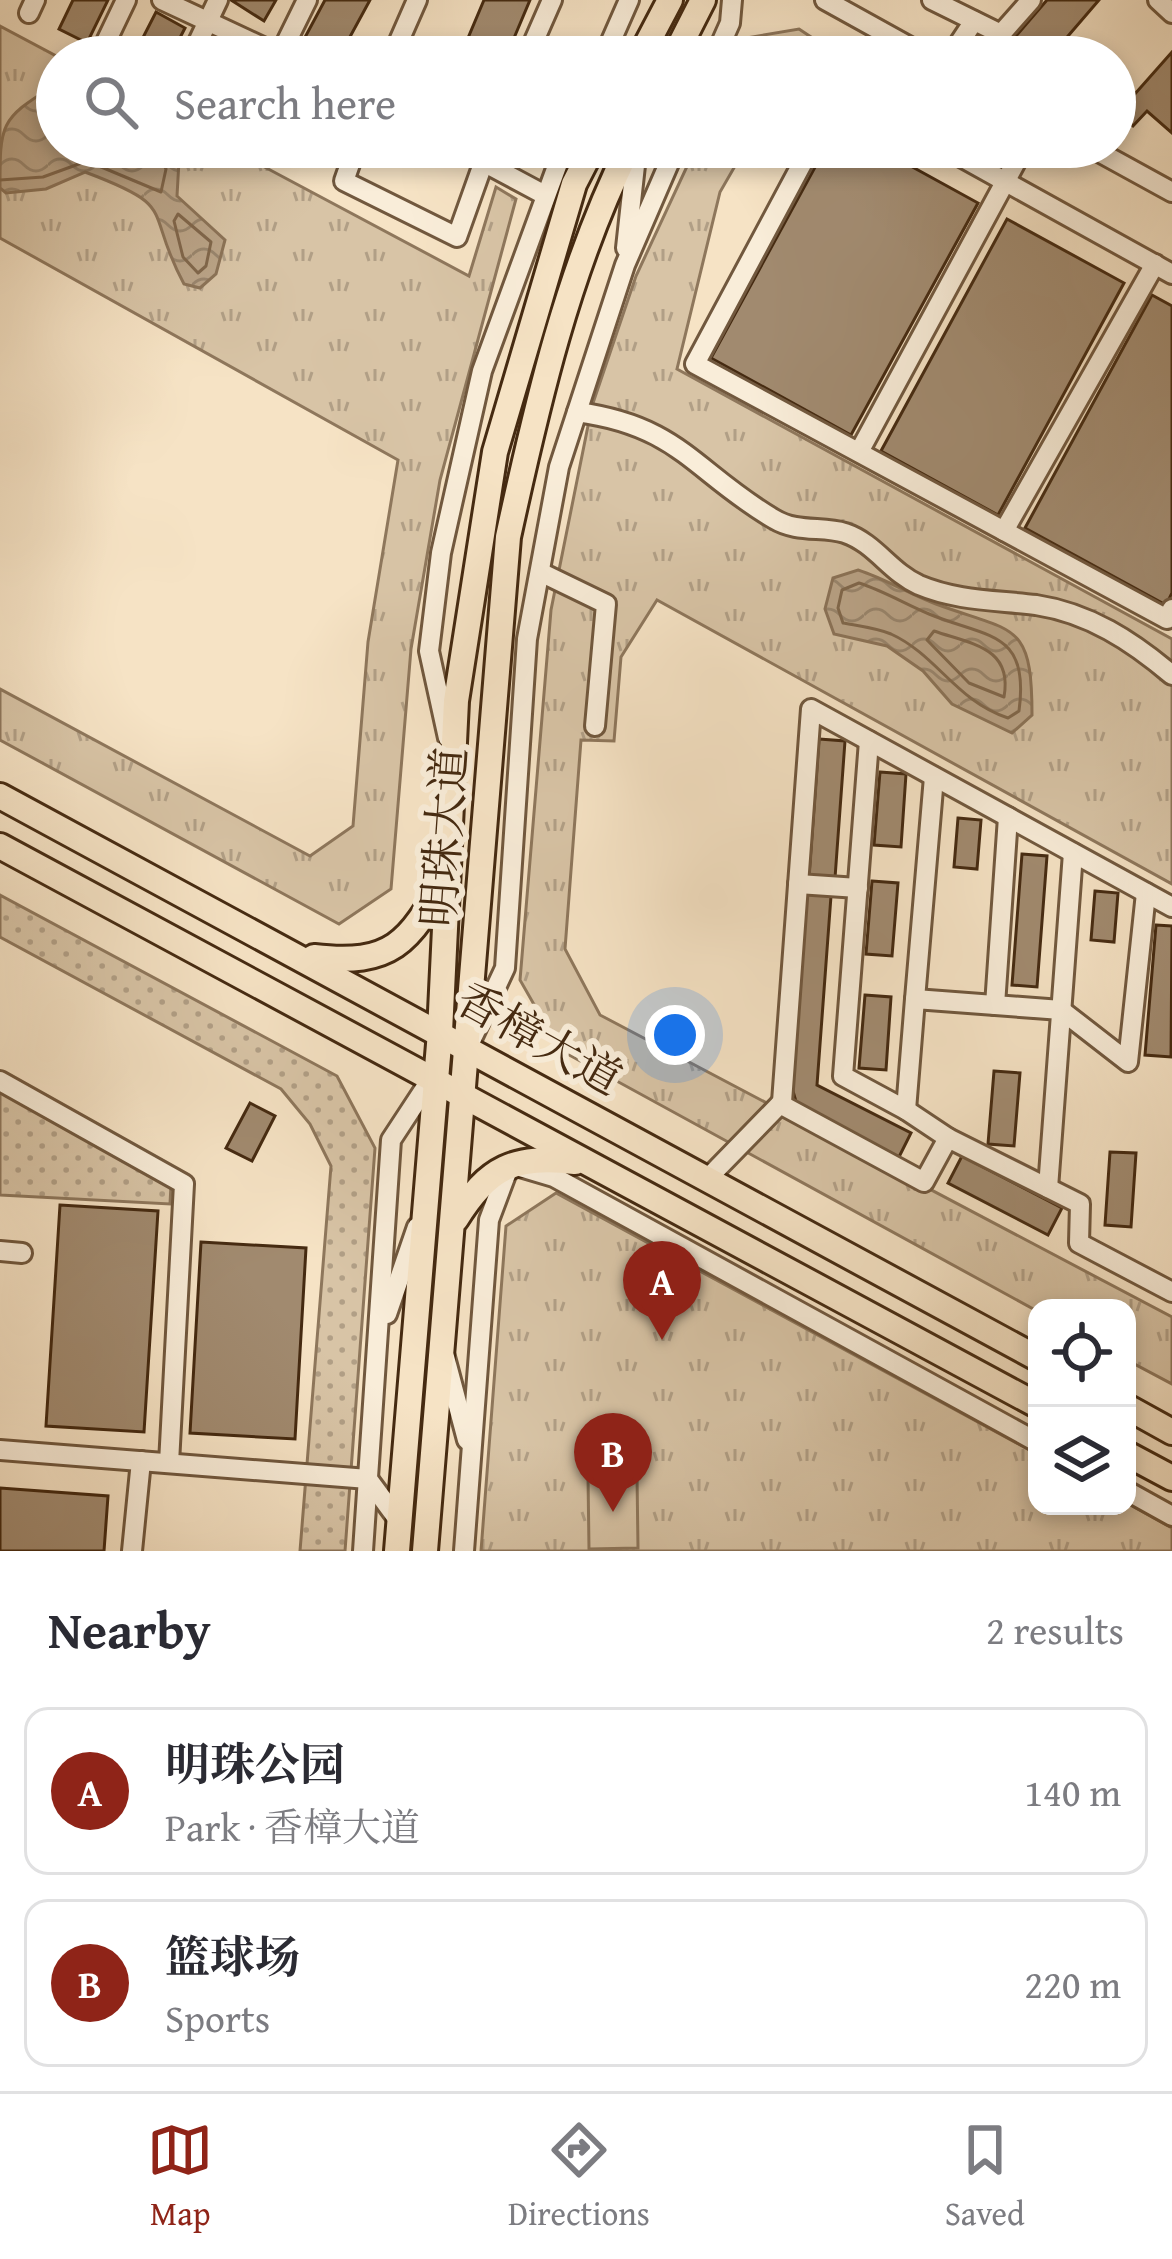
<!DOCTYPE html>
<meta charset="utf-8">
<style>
body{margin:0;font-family:"Gentium Book Plus","Noto Serif SC",serif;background:#f2f2f3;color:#2b2b33}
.controls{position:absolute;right:36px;bottom:36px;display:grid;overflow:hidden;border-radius:24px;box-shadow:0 6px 18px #0003}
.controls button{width:108px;height:108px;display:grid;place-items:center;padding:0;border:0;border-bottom:3px solid #e1e1e2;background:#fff;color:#2b2b33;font:60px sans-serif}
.you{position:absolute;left:675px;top:1035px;width:42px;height:42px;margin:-30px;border:9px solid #fff;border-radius:50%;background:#1a73e8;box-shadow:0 0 0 18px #1a73e833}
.badge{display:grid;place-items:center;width:78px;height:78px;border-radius:50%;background:#8f2418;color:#fff;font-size:39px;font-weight:700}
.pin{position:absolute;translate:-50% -99px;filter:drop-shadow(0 3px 6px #0008)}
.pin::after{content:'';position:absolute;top:63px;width:42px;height:36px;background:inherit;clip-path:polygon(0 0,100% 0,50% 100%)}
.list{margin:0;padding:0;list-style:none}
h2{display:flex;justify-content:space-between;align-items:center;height:156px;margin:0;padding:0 48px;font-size:51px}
h2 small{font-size:39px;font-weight:400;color:#7c7c81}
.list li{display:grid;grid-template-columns:78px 1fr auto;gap:36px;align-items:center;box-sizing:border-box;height:168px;margin:0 24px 24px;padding:0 24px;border:3px solid #e1e1e2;border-radius:24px}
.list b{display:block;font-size:45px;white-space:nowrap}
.list p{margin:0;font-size:39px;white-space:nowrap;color:#7c7c81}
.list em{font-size:39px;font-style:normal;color:#7c7c81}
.icon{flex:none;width:66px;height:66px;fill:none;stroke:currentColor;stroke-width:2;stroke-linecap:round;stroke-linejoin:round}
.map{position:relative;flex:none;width:1172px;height:1551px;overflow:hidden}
.search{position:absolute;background:#fff;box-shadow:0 6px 18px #0003;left:36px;right:36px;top:36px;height:132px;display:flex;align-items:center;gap:30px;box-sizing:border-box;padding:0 42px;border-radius:66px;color:#7c7c81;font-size:45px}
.sheet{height:540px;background:#fff}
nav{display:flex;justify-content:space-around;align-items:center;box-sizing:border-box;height:168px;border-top:3px solid #e1e1e2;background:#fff;font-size:33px;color:#7c7c81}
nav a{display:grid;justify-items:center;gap:6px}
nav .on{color:#8f2418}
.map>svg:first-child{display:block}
</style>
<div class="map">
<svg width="1172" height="1551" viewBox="0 0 1172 1551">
<defs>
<pattern id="grass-dots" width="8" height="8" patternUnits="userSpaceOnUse" patternTransform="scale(3)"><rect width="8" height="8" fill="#d8c4a6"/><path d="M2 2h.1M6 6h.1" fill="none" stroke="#b19f86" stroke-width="1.8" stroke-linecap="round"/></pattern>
<pattern id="park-tufts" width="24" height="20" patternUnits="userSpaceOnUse" patternTransform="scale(3)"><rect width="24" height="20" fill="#d8c4a6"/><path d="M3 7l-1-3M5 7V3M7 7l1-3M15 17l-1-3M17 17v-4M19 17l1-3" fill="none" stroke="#b19f86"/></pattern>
<pattern id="water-waves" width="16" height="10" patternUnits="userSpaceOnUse" patternTransform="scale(3)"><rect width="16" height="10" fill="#baa488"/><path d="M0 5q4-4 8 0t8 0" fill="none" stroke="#99866e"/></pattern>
</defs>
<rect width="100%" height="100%" fill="#f6e3c5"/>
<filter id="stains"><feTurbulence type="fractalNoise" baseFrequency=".00167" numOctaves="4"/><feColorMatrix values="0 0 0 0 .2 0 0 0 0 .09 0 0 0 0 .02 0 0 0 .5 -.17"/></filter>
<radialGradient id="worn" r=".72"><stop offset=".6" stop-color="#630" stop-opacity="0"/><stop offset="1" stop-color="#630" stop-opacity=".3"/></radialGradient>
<!-- grass -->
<g fill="url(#grass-dots)" stroke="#8e775c" stroke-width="3">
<path d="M0 895 337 1076 375 1148 345 1551H300L331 1166 310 1124 281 1089 0 937Z"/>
<path d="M0 1090 171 1185 170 1204 0 1195Z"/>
</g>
<!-- park -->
<g fill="url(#park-tufts)" stroke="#8e775c" stroke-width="3">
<path d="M0 26 58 57 57 147H227L469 276 496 187 516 199 440 480 411 649 391 889 339 924 0 740V689L310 856 353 826 368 642 398 460 0 238Z"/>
<path d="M799 29 811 37 799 57H737L746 38Z"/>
<path d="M696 147H746L720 192 677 369 1172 639V884L657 600 621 657 614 741 581 740 565 949 600 1015 1172 1317V1384L1127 1360V1308L1037 1311 560 1050 520 980 551 610 592 406 636 276Z"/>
<path d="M556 1193 1037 1454V1506L1127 1503 1172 1528V1551H481L506 1226Z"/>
</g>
<!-- garden -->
<path fill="#d8c4a6" stroke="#8e775c" stroke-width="3" d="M637 1475 638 1548 589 1549 588 1476Z"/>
<!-- water -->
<g fill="url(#water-waves)" stroke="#8b7358" stroke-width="3">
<path d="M52 87 57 90V147C95 147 148 138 179 161L177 196 225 240 216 274 200 288 184 284C143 208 181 208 85 172L46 189 6 193 0 188C0 124 0 119 52 87Z"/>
<path d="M858 570C886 579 909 594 936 604 1014 633 1032 620 1032 715L1012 733 952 704 923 671 887 646 834 634 825 609 833 578Z"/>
</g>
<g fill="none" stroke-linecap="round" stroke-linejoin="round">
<!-- shore -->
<g stroke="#80674c" stroke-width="3">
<path d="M0 180 43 177 87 161 161 192 166 169 154 147"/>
<path d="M178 214 211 242 206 266 198 273 183 257 174 221Z"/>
<path d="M859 583C884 591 905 604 929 614 987 638 1030 630 1019 711L1008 718C956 701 937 655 891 634 876 628 859 626 843 623L838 608 842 590Z"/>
<path d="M934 631C971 644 1013 647 1004 697L969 683 927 640Z"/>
</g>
</g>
<!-- building -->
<g fill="#a18a6f" stroke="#452a11" stroke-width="3">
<path d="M73 0H108L87 43 59 29Z"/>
<path d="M231 0H276L264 21Z"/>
<path d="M325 0H370L339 57 303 41Z"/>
<path d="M484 0H530L506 57H460Z"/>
<path d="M1047 0H1099L1050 57H1041L1016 36Z"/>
<path d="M156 12 185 28 170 57H133Z"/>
<path d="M1172 52V133L1147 111 1133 126 1118 113Z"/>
<path d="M826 147H876L978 203 851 435 711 358Z"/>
<path d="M1007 219 1124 283 998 515 881 451Z"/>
<path d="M1152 295 1172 306V593L1166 605 1025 528Z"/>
<path d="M819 739 845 741 835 878 809 876Z"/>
<path d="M880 772 906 774 901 847 874 845Z"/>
<path d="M958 818 981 820 977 869 954 867Z"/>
<path d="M1022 854 1047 856 1037 987 1012 985Z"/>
<path d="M872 881 898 883 892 956 866 954Z"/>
<path d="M1095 891 1118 893 1114 942 1091 940Z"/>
<path d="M806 894 831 896 817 1085 911 1133 899 1157 797 1105 790 1081Z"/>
<path d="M1156 925 1172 926 1171 1057 1145 1055Z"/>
<path d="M865 995 891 997 886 1070 859 1068Z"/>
<path d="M994 1071 1020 1073 1014 1146 988 1144Z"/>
<path d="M250 1103 275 1116 252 1161 226 1148Z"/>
<path d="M1110 1152 1136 1153 1131 1227 1105 1225Z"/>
<path d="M962 1156 1062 1208 1048 1235 948 1183Z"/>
<path d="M60 1205 158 1211 144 1432 46 1426Z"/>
<path d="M201 1242 306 1248 295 1439 190 1433Z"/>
<path d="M0 1488 108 1496 104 1551H0Z"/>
</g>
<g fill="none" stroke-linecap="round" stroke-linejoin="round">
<!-- minor casing -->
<g stroke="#71583e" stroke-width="24">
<g id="minor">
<path d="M162 0 284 57"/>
<path d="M825 0 928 57"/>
<path d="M932 0 1001 34 1031 0"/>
<path d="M1158 0 1172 13"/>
<path d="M29 13 35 0"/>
<path d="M104 46 126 0"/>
<path d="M191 57 218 0"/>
<path d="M279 57 307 0"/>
<path d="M392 57 417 0"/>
<path d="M527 57 552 0"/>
<path d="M604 57 629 0"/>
<path d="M715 57 730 23 732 0"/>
<path d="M950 57 974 21"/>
<path d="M356 147 344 181 457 237 489 147"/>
<path d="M455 147 543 194"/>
<path d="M811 147 695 364 1167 619 1172 609"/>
<path d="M943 147 1172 274"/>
<path d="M1090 147 1172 192"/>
<path d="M626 248 637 147"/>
<path d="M577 412C680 426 694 472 774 519 797 533 822 526 845 533 875 543 890 572 919 585 957 601 995 600 1036 605 1089 613 1132 641 1172 675"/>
<path d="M859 452 1024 147"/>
<path d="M1004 531 1155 264"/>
<path d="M540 572 606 604 595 726"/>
<path d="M448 738 429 651 441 553 482 371 564 147"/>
<path d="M869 741 843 1076 906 1110 915 999 1061 1010 1128 1062 1146 893"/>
<path d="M798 884 858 888"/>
<path d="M915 999 934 777"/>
<path d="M995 1005 1008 817"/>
<path d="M470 1043 505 968 527 639 559 467 625 265 676 147"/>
<path d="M0 1081 184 1184 169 1463"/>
<path d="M780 1104 924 1182 948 1138 1080 1204 1079 1243 1172 1292"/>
<path d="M906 1110 948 1138"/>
<path d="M708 1178 782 1102 811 709 1172 907"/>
<path d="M1048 1188 1073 853"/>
<path d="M0 1251 22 1253"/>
<path d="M387 1314 417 1227"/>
<path d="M445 1357 467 1440"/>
<path d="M0 1450 368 1479 399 1521"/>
<path d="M1127 1491 1172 1516"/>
<path d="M132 1551 141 1461"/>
<path d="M363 1551 391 1140 433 1076"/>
<path d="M464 1551 489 1220 510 1164 554 1177 1037 1442"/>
</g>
</g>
<!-- major casing -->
<g stroke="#452a11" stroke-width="30">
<g id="major">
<path d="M640 57 670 0"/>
<path d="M674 57 703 0"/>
<path d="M0 796 1037 1358"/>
<path d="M0 846 1037 1405"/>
<path d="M314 957C391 966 410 943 444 879"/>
<path d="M456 1219C488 1167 514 1155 575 1162"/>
<path d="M1127 1407 1172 1432"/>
<path d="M1127 1454 1172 1478"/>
<path d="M397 1551 440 1032 456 701 495 452 574 184 593 147"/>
<path d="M425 1551 508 537C537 404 568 269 629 147"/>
</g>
</g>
<!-- minor -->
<use href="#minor" stroke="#f9edd9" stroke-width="18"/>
<!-- major -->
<use href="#major" stroke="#f6e3c5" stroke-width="24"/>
</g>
<g text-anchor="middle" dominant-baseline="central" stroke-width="12" stroke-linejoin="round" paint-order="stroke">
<!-- street labels -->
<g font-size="45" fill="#452a11" stroke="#f9edd9">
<text transform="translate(443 837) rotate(-86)">明珠大道</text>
<text transform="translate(540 1038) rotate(29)">香樟大道</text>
</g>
</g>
<rect width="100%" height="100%" filter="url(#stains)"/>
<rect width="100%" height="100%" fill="url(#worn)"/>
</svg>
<div class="controls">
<button><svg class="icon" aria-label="locate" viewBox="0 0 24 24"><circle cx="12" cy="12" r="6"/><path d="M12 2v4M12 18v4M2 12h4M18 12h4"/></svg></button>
<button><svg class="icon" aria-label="layers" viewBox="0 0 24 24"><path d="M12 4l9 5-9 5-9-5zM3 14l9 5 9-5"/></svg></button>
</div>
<div class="you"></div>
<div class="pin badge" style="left:662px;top:1340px">A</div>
<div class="pin badge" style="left:613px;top:1512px">B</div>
<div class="search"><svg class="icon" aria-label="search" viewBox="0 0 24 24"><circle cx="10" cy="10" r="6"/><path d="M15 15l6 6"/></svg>Search here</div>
</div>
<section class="sheet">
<h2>Nearby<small>2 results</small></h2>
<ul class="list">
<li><span class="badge">A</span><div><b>明珠公园</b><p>Park · 香樟大道</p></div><em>140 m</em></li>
<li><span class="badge">B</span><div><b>篮球场</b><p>Sports</p></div><em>220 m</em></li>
</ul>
</section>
<nav>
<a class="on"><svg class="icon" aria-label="map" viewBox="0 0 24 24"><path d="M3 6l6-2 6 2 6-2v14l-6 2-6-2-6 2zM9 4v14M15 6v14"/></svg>Map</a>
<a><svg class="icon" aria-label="directions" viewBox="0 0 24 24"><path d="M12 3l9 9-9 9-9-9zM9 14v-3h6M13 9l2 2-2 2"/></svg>Directions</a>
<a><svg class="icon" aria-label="saved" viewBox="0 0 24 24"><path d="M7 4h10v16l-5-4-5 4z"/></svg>Saved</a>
</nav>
